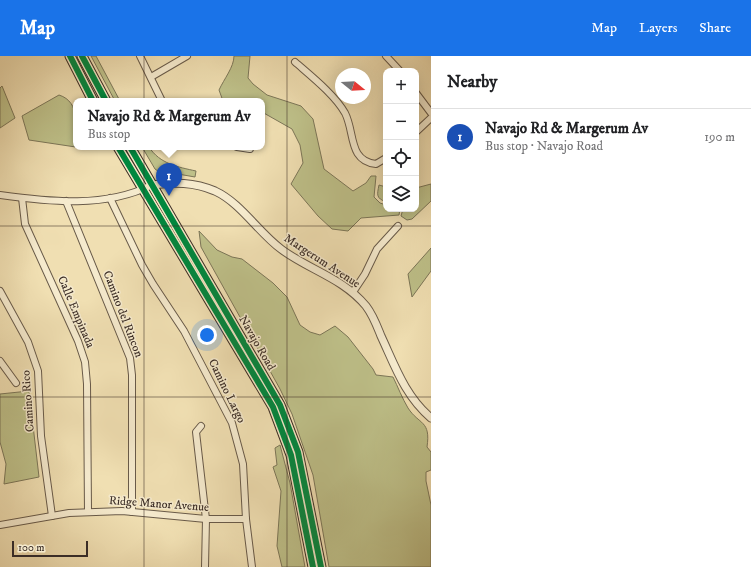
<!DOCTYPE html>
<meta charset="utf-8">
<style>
body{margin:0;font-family:"IM FELL DW Pica",serif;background:#f2f2f2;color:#202124}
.controls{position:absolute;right:12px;top:12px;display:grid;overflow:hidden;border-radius:8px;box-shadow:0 4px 16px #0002}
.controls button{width:36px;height:36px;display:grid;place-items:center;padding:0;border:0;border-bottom:1px solid #e0e0e0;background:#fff;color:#202124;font:20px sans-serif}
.compass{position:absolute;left:335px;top:12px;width:36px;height:36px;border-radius:50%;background:#fff;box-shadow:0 4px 16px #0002;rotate:108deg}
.scale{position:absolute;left:12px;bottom:10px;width:76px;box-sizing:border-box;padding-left:4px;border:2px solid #3b2d26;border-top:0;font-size:11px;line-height:14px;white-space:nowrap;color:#3b2d26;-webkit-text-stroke:3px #f5eacd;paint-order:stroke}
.you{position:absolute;left:207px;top:279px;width:14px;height:14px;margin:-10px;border:3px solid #fff;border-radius:50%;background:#1a73e8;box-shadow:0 0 0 6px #1a73e833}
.badge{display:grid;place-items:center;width:26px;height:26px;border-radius:50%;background:#1a73e8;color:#fff;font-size:13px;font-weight:700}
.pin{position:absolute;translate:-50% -33px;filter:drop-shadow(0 1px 2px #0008)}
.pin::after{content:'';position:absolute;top:21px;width:14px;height:12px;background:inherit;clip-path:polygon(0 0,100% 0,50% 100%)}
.popup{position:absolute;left:73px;top:42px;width:192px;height:52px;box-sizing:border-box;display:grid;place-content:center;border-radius:8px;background:#fff;filter:drop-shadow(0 1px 3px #0005);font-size:13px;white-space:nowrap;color:#757577}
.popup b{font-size:15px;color:#202124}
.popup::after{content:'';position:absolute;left:50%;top:100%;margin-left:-8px;border:8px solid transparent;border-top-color:#fff}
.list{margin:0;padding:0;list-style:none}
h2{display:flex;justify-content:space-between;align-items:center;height:52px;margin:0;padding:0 16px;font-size:17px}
h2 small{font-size:13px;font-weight:400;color:#757577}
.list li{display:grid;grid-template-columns:26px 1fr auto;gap:12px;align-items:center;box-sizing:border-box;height:56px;padding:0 16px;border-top:1px solid #e0e0e0}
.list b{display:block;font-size:15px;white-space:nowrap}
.list p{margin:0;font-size:13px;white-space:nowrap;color:#757577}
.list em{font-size:13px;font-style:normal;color:#757577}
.icon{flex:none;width:22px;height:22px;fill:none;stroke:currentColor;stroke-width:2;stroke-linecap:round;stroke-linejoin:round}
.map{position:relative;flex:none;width:431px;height:511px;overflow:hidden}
header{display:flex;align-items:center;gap:24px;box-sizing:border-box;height:56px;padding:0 20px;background:#1a73e8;color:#fff}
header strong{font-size:19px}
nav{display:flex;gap:22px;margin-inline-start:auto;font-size:14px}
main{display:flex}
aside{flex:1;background:#fff}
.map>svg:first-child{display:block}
</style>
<header>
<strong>Map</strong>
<nav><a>Map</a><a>Layers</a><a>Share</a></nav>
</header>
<main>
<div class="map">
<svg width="431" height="511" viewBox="0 0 431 511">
<rect width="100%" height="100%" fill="#f0dfb2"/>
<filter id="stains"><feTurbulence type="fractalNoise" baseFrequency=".005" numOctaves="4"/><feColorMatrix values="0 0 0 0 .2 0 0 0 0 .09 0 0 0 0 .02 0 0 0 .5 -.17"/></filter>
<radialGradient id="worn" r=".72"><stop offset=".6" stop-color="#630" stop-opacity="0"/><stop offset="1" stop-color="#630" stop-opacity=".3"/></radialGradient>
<!-- green -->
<g fill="#bec089" stroke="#7c7658">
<path d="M91 0H96L120 45H115Z"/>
<path d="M234 0H250L248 22 253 28 267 39 301 50 313 63 324 113 353 135 366 127 371 120H376L374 141 380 147 386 149V153H400L399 159 361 162 348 175 332 173 318 160 291 128 303 107 300 89 292 73 262 56V45H223L219 34C224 23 234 11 234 0Z"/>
<path d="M2 30 15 62 0 72V32Z"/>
<path d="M59 39C81 46 76 72 76 91H91L89 93 29 84 22 60Z"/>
<path d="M142 91H149C160 108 178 111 196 115L195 121 172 117 162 118 155 113Z"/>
<path d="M431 128V145L412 163 407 164 401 160 403 153H416V132Z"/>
<path d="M379 129 386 131V146C376 142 377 139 379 129Z"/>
<path d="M199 175 217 194 232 201 242 203 273 227 287 241 300 269 310 276 320 279 335 270 348 281 373 313 376 319 393 321C398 331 402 342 408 352 419 369 431 364 427 391L431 396V414L426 416V425L431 449V511H329L313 419 292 358 280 333 201 191Z"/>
<path d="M431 192V215L412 241 408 218Z"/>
<path d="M29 335 39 421 4 428 6 408 0 386V338Z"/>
<path d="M280 389 290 427 305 511H282L277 490 281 435 273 411 277 409 275 392Z"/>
</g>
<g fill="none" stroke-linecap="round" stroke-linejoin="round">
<!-- minor casing -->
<g stroke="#685a49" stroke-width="8">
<g id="minor">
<path d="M140 0 162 45"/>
<path d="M386 0 400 15"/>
<path d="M295 6C311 20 335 39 345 57 355 76 348 105 376 108L386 102"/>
<path d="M151 21 187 0"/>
<path d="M416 37 431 57"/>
<path d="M416 76 431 62"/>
<path d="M237 91 250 93"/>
<path d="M0 139C51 146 105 152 152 129"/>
<path d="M22 142 25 168 78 285 85 306 87 328 88 456"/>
<path d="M110 142 142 209 153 228 184 275 232 367 243 408 246 463 252 511"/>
<path d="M66 145 130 302 132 319V456"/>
<path d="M0 235 28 286 38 315 41 380 52 460"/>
<path d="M353 236 365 218 377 193 398 170"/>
<path d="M0 305 16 327"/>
<path d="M201 370 196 376 206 463 205 511"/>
<path d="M0 469 69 457 122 455 206 463H246"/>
</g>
</g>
<!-- tertiary casing -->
<g stroke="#685a49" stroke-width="9">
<path id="tertiary" d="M152 129C174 126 194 126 215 135 241 147 258 176 281 193 309 214 343 222 366 250 373 259 377 270 381 280 395 310 405 340 431 362"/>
</g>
<!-- primary casing -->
<g stroke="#3b2d26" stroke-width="11">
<g id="primary">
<path d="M70 0 93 45"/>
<path d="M82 0 106 45"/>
<path d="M118 91 273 351 291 399 313 511"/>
<path d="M130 91 280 349 298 396 321 511"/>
</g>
</g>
<!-- minor -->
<use href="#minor" stroke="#f5eacd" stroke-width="6"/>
<!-- tertiary -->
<use href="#tertiary" stroke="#f5eacd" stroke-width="7"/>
<!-- primary -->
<use href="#primary" stroke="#f0dfb2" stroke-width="9"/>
<!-- cycleway casing -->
<g stroke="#f5eacd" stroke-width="8">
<g id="cycleway">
<path d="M70 0 93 45"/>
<path d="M82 0 106 45"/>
<path d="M118 91 273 351 291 399 313 511"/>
<path d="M130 91 280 349 298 396 321 511"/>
</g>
</g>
<!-- cycleway -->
<use href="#cycleway" stroke="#00873e" stroke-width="6"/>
</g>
<!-- grid -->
<path fill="none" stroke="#3b2d26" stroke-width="1" stroke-opacity="0.55" d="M144 0V511M287 0V511M0 170H431M0 341H431"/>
<g text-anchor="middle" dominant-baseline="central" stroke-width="3" stroke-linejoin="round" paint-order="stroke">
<!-- street labels -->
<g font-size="12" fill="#3b2d26" stroke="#f5eacd">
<text transform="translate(322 205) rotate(33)">Margerum Avenue</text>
<text transform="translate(76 256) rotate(67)">Calle Empinada</text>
<text transform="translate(123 258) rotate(69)">Camino del Rincon</text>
<text transform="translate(257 287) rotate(60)">Navajo Road</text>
<text transform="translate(227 335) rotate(64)">Camino Largo</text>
<text transform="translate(28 345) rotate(-94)">Camino Rico</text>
<text transform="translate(159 448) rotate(4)">Ridge Manor Avenue</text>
</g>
</g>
<rect width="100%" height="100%" filter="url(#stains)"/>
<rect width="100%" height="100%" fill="url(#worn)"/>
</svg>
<div class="controls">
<button>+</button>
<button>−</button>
<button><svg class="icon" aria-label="locate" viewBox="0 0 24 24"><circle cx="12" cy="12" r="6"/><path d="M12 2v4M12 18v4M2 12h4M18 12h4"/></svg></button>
<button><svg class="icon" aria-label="layers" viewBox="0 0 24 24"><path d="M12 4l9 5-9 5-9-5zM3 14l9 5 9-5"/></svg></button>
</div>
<svg class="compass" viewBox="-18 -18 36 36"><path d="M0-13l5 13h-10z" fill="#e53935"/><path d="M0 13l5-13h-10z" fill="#757577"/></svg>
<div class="scale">100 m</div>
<div class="you"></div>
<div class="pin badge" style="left:169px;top:140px;background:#1a4fb4">1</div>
<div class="popup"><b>Navajo Rd &amp; Margerum Av</b>Bus stop</div>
</div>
<aside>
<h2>Nearby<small></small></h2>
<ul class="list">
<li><span class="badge" style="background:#1a4fb4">1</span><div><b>Navajo Rd &amp; Margerum Av</b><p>Bus stop · Navajo Road</p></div><em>190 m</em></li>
</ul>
</aside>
</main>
